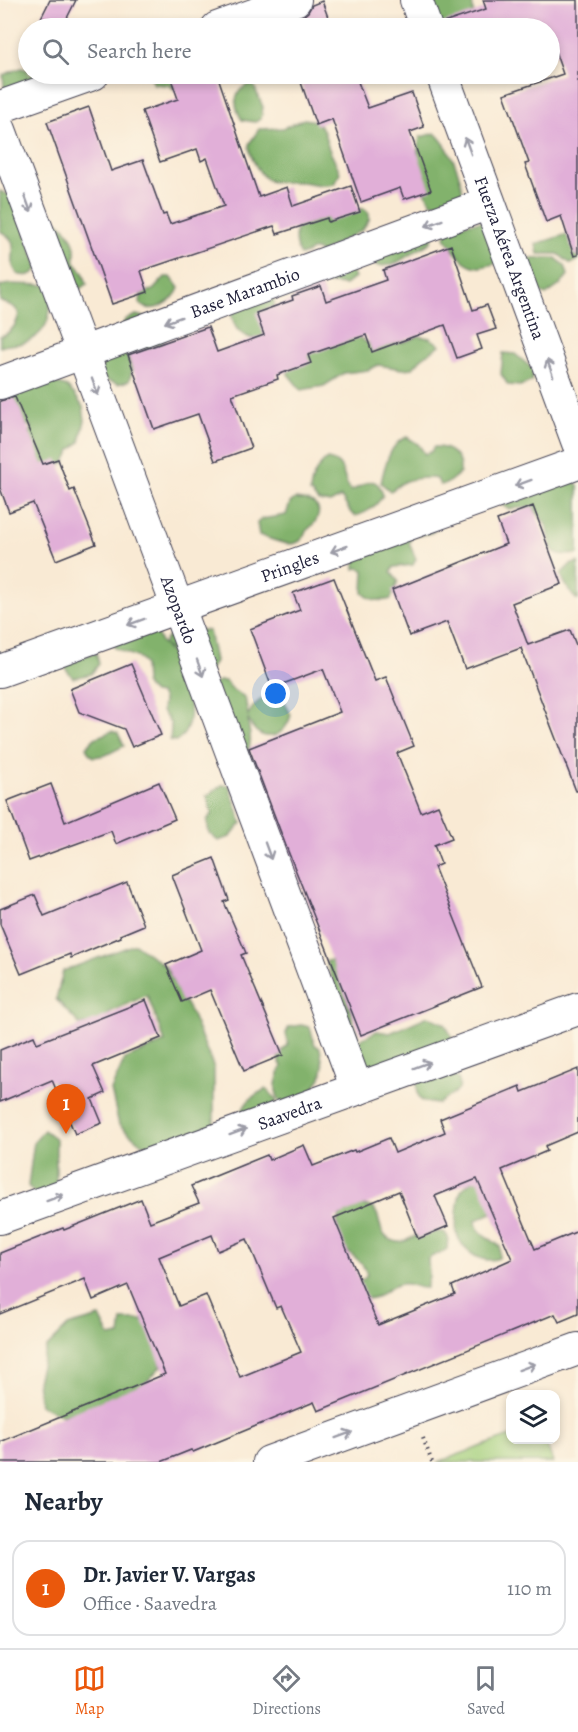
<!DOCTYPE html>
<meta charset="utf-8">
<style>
body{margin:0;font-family:Alegreya,serif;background:#f6f6f7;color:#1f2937}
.controls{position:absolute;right:18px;bottom:18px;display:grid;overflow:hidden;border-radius:12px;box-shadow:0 3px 9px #0003}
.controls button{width:54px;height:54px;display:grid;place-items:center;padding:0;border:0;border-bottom:2px solid #e0e1e3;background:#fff;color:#1f2937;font:30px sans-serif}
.you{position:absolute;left:276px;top:694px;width:21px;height:21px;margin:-15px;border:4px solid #fff;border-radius:50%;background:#1a73e8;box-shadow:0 0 0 9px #1a73e833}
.badge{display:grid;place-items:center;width:39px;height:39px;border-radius:50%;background:#ea580c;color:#fff;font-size:20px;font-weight:700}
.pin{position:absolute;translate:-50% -50px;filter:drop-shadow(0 2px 3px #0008)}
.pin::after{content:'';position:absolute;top:32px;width:21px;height:18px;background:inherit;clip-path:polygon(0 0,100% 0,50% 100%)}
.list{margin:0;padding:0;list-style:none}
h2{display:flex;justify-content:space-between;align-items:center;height:78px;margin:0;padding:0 24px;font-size:26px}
h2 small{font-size:20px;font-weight:400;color:#747a83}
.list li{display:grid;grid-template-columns:39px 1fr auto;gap:18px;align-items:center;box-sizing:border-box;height:96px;margin:0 12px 12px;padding:0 12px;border:2px solid #e0e1e3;border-radius:18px}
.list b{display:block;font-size:22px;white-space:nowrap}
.list p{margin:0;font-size:20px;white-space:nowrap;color:#747a83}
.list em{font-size:20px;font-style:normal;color:#747a83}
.icon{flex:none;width:33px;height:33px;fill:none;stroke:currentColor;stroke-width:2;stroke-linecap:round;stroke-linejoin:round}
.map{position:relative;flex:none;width:578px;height:1462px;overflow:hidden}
.search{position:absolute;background:#fff;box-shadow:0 3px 9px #0003;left:18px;right:18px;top:18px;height:66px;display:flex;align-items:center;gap:15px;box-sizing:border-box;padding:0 21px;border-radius:33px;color:#747a83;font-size:22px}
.sheet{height:186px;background:#fff}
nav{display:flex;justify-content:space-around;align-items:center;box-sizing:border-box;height:84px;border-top:2px solid #e0e1e3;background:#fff;font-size:16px;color:#747a83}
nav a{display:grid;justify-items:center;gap:3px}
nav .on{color:#ea580c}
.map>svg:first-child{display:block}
</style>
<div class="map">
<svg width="578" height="1462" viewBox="0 0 578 1462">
<rect width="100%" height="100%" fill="#fcf5e5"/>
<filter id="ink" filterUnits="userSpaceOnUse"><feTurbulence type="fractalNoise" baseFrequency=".0167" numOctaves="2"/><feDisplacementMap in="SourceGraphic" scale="12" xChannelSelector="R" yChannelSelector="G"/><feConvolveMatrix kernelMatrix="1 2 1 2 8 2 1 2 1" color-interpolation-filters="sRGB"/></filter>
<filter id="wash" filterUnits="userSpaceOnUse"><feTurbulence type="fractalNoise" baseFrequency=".008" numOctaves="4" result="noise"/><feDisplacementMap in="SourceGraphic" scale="24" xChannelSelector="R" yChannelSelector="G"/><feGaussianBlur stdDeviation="1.35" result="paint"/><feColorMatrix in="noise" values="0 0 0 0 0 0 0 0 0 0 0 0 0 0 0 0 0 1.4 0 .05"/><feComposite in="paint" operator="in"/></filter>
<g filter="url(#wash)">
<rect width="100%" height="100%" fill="#f9ead4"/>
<!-- green -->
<path fill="#a3cf7c" stroke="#62785c" stroke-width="1.5" d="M510 1436V1440H545L553 1462H438Z"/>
<!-- forest -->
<g fill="#82b26c" stroke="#526a54" stroke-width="1.5">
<path d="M429 0H472L474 17 484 28H415Z"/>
<path d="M22 68 28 70V74L37 76 40 81 14 93 4 87 3 75C10 73 15 69 22 68Z"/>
<path d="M149 74H212L179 93 169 85 154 84Z"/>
<path d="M248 85 254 86 263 107 261 119 255 122 242 120C234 107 232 92 248 85Z"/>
<path d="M304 119 316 121C328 133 323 133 328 146 331 156 337 163 340 173L334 184C322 187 314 183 301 182 280 180 269 190 256 166 252 159 249 152 249 144L259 129 283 128Z"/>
<path d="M435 133C451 148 461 174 463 196L454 203H431C419 183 414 161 420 137Z"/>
<path d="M0 191 14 197 38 269C32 276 26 277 17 274L13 266C11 251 20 241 0 231Z"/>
<path d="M353 208 365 209 369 213V220L362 230 321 253 316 250H311L306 254 300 255C294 246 295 237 296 227Z"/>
<path d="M45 215C59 220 72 232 75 248 76 253 74 258 75 263L83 272 87 284 75 292Z"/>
<path d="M483 221 512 258C502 261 490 266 480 267 465 268 451 248 445 237L450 226Z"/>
<path d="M434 230 431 242 393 265 378 266 360 253Z"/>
<path d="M568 234 578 251V260L571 264 558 254H538L536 244Z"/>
<path d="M556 258 565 266 568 275 560 285 546 295 536 291 524 259Z"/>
<path d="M349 266 355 277 345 285 322 283 314 276Z"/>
<path d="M165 277H171L179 288C175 301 152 316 140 304L141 293 153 290Z"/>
<path d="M9 284 48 285C54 310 50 334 23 343 16 345 8 344 0 347V336C12 333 17 324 19 313L14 307 0 301V286Z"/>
<path d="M270 290C280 309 272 323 264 341 234 337 231 324 230 296Z"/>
<path d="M136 315 148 318 166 336 162 348C150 353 140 351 128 357L132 371 129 381 118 384 105 380 100 370 125 320Z"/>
<path d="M352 330C357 336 363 342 371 344 384 347 407 343 418 336L430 338 440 345 421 359 413 368 402 369 378 365 368 370 344 373 324 386 301 390 288 374 289 362Z"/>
<path d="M503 353 515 354 533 369 532 381 520 386 508 385 501 374Z"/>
<path d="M50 381 67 387 75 395 83 407 85 420 80 442 71 450 65 462 40 476 29 440 31 426 26 425 5 403 8 395Z"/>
<path d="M407 437 418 444 425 454 431 452 434 447C450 446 462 457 460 473L446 484 440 485 437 479C430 477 409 478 402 483 397 486 395 489 390 491L381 483C384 468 390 442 407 437Z"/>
<path d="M327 459C348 462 341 481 351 491 365 485 376 471 383 495 377 506 367 513 355 516L351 513 341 497 330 503 318 501 310 492C311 479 317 467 327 459Z"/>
<path d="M542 480H572L578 485V554C541 558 556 544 545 523 541 517 536 513 533 507L508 509 502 505 533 496Z"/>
<path d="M295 499C300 500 307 500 311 502 327 510 314 525 306 531 300 554 274 540 259 535L257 523 262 519 286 515 290 503Z"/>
<path d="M437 529 431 533 412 537 409 543 416 559 413 565 394 567 391 572 398 581 391 599C381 602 371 601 363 593L364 570 358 568 355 569V549Z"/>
<path d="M578 562V600C572 597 563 581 561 574L570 565Z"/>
<path d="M155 623C158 648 170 647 180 667 189 685 198 729 176 741L170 740 171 728 170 722 162 711 163 699 160 694 153 693 148 688 145 683 144 664 139 658 115 648 105 632Z"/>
<path d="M179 627 209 631 215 661 209 672 184 666 179 662 173 652 163 645 165 640Z"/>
<path d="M96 652 99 664 91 674 73 678 62 664Z"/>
<path d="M219 681H225L234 691 245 697 248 715C254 703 266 693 280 693L291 715C284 741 258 744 248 719 248 731 254 741 247 752L209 744C215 725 191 713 197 693Z"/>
<path d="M112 731 118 733 124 746 106 755 94 757 89 753 86 747 95 738Z"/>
<path d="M222 785H229L242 823 230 837 218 841 209 833 207 820 212 814 207 796Z"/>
<path d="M135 944 165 966 191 1013 214 1068V1128L166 1148 142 1144 119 1125 111 1090 125 1059 165 1042 147 995 110 1012 104 1021 80 1025 56 999 63 971Z"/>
<path d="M332 960 342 981 356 1031 358 1038 354 1044 326 961Z"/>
<path d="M428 1016 445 1024 454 1041 373 1081 351 1049 363 1038 377 1031 390 1033Z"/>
<path d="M301 1025 310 1027 315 1045 320 1048 323 1066 321 1078 307 1097 283 1107C272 1089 275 1084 282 1066L279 1061 278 1055 288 1045 286 1033 289 1027Z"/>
<path d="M442 1071C452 1074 462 1076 459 1089L438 1104C419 1102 417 1101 417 1082Z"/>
<path d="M266 1089 277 1100 259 1133 237 1122C245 1103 248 1098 266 1089Z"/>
<path d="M44 1130 56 1139V1190L45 1206 28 1186 34 1141Z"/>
<path d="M472 1181 492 1182 498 1210 476 1220C476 1235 491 1237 500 1247L499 1258C482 1265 462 1251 457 1234 455 1227 458 1197 461 1191 464 1187 468 1184 472 1181Z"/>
<path d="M351 1205C357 1205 364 1204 370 1207 385 1213 373 1239 398 1242 406 1243 416 1234 425 1232 431 1231 438 1232 444 1232L448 1237 447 1249C441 1254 434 1254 428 1259L429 1277 426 1288C417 1289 410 1282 401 1284 386 1286 384 1299 364 1299L358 1282 364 1279 367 1275C364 1262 355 1258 346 1250 343 1247 342 1242 340 1237 334 1221 338 1216 351 1205Z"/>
<path d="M100 1317 110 1337 120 1335 122 1320H151L158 1344 161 1366 136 1394 63 1416 40 1405 37 1381 46 1348 68 1326Z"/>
</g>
<g id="blocks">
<!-- building -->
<g fill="#e1afd8" fill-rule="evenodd">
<path d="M50 0H76L62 28H57L40 20Z"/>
<path d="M483 0H578V255L574 256 561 216 546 222 525 164 529 163 504 94 563 74 549 34V28H444L443 23 486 9Z"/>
<path d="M322 1 332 28H269L302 17 308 12 312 5Z"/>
<path d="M186 74H217L259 197 287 187 293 206 351 186 360 212 328 222 327 218 277 234 274 226 141 271 148 292 112 304 47 122 89 107 111 171 143 160 163 215 166 214 170 224 224 206 207 158 201 161 197 149 160 162 142 111 178 99 171 79Z"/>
<path d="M298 74H355L368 108 412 93 424 127 410 132 431 190 404 199 400 188 361 202 332 119 316 125Z"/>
<path d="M451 245 473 310 487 305 496 329 477 335 482 349 457 358 445 325 372 352 366 335 308 355 311 363 277 375 278 379 232 395 251 448 215 461 198 414 154 429 128 355 208 327 217 352 264 335 256 313 293 300 292 296 321 286 326 301 386 280 383 270Z"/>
<path d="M15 397 43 464 58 459 70 491 74 489 96 544 56 560 33 503 9 512 0 488V401Z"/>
<path d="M533 506 562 584 512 603 528 645 570 630 578 650V791H576L521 648 465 669 447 622 409 636 392 590 506 544 497 520Z"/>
<path d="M334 578 375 681 386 677 414 746 397 753 421 812 438 805 452 838 434 845 441 864 434 867 482 987 361 1035 286 846 249 748 340 712 323 669 272 688 250 629 300 610 293 593Z"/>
<path d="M131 664 161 735 132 747 124 729 79 712 70 689Z"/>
<path d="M159 782 175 819 116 844 111 831 29 861 7 801 51 784 65 822Z"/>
<path d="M214 858 229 900 224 902 246 953 241 955 283 1055 244 1071 210 990 182 1002 166 965 201 950 172 875Z"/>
<path d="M127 882 144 925 120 935 121 937 71 958 70 954 21 974 0 924V909L35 895 44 916Z"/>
<path d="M146 1000 161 1038 93 1066 105 1093 92 1099 102 1123 75 1134 52 1080 0 1102V1050L34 1036 37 1043Z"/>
<path d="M578 1069V1132L545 1146 547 1151 502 1170 535 1249 578 1231V1314L559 1322 555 1314 318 1411 314 1402 193 1452 191 1450 161 1462H0V1442L165 1374 128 1285 93 1300 85 1279 0 1314V1253L63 1228 64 1230 141 1199 150 1222 199 1203 191 1186 267 1155 269 1160 304 1145 313 1166 354 1150 355 1152 389 1138 395 1153 445 1132 440 1119 520 1086 522 1092ZM477 1179 512 1259 452 1286 455 1294 378 1325 334 1218 399 1191 418 1239 448 1226 435 1196ZM212 1235 218 1251 247 1239 276 1308 281 1306 301 1352 240 1377 206 1295 179 1306 159 1257Z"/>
</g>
</g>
</g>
<g filter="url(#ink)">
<use href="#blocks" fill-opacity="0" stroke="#424052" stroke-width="1.5"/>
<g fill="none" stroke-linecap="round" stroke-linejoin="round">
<!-- minor casing -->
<g stroke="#424052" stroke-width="34">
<g id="minor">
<path d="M416 0 426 28"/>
<path d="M217 28 295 0"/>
<path id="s1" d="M442 74 578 443"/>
<path d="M0 107 93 74"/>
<path id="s2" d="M0 130 357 1089"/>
<path id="s3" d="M0 383 489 203"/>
<path id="s4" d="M0 671 578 463"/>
<path id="s5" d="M0 1218 578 1009"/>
<path d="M269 1462 578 1349"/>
</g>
</g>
<!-- path -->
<path stroke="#424052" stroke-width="4" stroke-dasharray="1.5 4.5" stroke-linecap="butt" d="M423 1438 432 1462"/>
<!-- minor -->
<use href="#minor" stroke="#fff" stroke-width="32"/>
</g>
<!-- one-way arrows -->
<defs><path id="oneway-shaft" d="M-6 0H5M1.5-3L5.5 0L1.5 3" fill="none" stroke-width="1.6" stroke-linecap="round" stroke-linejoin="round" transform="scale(1.5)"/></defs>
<g stroke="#9c9ca7">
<use href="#oneway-shaft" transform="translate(468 146) rotate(-110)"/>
<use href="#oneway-shaft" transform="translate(28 204) rotate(70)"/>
<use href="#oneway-shaft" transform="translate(434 223) rotate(160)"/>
<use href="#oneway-shaft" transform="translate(173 320) rotate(160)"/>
<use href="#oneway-shaft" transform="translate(550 368) rotate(-110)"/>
<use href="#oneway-shaft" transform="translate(95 387) rotate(70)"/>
<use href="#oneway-shaft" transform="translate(523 483) rotate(160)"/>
<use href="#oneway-shaft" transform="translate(339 549) rotate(160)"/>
<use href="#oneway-shaft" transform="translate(136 622) rotate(160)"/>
<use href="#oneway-shaft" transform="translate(200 668) rotate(70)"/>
<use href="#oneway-shaft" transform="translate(268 851) rotate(70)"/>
<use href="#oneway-shaft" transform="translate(422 1065) rotate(-20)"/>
<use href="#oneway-shaft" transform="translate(238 1132) rotate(-20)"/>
<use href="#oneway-shaft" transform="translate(55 1198) rotate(-20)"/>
<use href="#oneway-shaft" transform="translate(527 1367) rotate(-20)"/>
<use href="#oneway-shaft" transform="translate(344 1435) rotate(-20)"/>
</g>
</g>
<g text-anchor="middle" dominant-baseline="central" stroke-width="4.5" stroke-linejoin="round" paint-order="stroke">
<!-- street labels -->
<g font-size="18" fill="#22223b" stroke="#fcf5e5">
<text stroke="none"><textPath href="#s1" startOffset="196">Fuerza Aérea Argentina</textPath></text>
<text stroke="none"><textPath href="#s3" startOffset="261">Base Marambio</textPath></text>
<text stroke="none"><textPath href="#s4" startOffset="308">Pringles</textPath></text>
<text stroke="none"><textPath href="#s2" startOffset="512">Azopardo</textPath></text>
<text stroke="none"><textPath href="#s5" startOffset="308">Saavedra</textPath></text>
</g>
</g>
</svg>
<div class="controls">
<button><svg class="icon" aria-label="layers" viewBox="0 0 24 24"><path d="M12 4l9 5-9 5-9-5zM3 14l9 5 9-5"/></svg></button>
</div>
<div class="you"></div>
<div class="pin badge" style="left:66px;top:1134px">1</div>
<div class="search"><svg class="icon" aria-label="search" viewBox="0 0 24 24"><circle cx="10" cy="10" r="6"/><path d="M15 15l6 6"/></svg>Search here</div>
</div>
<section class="sheet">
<h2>Nearby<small></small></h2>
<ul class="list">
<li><span class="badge">1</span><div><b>Dr. Javier V. Vargas</b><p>Office · Saavedra</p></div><em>110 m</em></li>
</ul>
</section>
<nav>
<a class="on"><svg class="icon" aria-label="map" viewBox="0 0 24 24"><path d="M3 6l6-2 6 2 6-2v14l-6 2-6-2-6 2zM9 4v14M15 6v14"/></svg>Map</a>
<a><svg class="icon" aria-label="directions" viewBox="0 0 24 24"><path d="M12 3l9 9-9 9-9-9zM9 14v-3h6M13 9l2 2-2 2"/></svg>Directions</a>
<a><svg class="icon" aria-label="saved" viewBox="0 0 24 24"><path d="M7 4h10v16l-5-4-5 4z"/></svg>Saved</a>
</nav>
